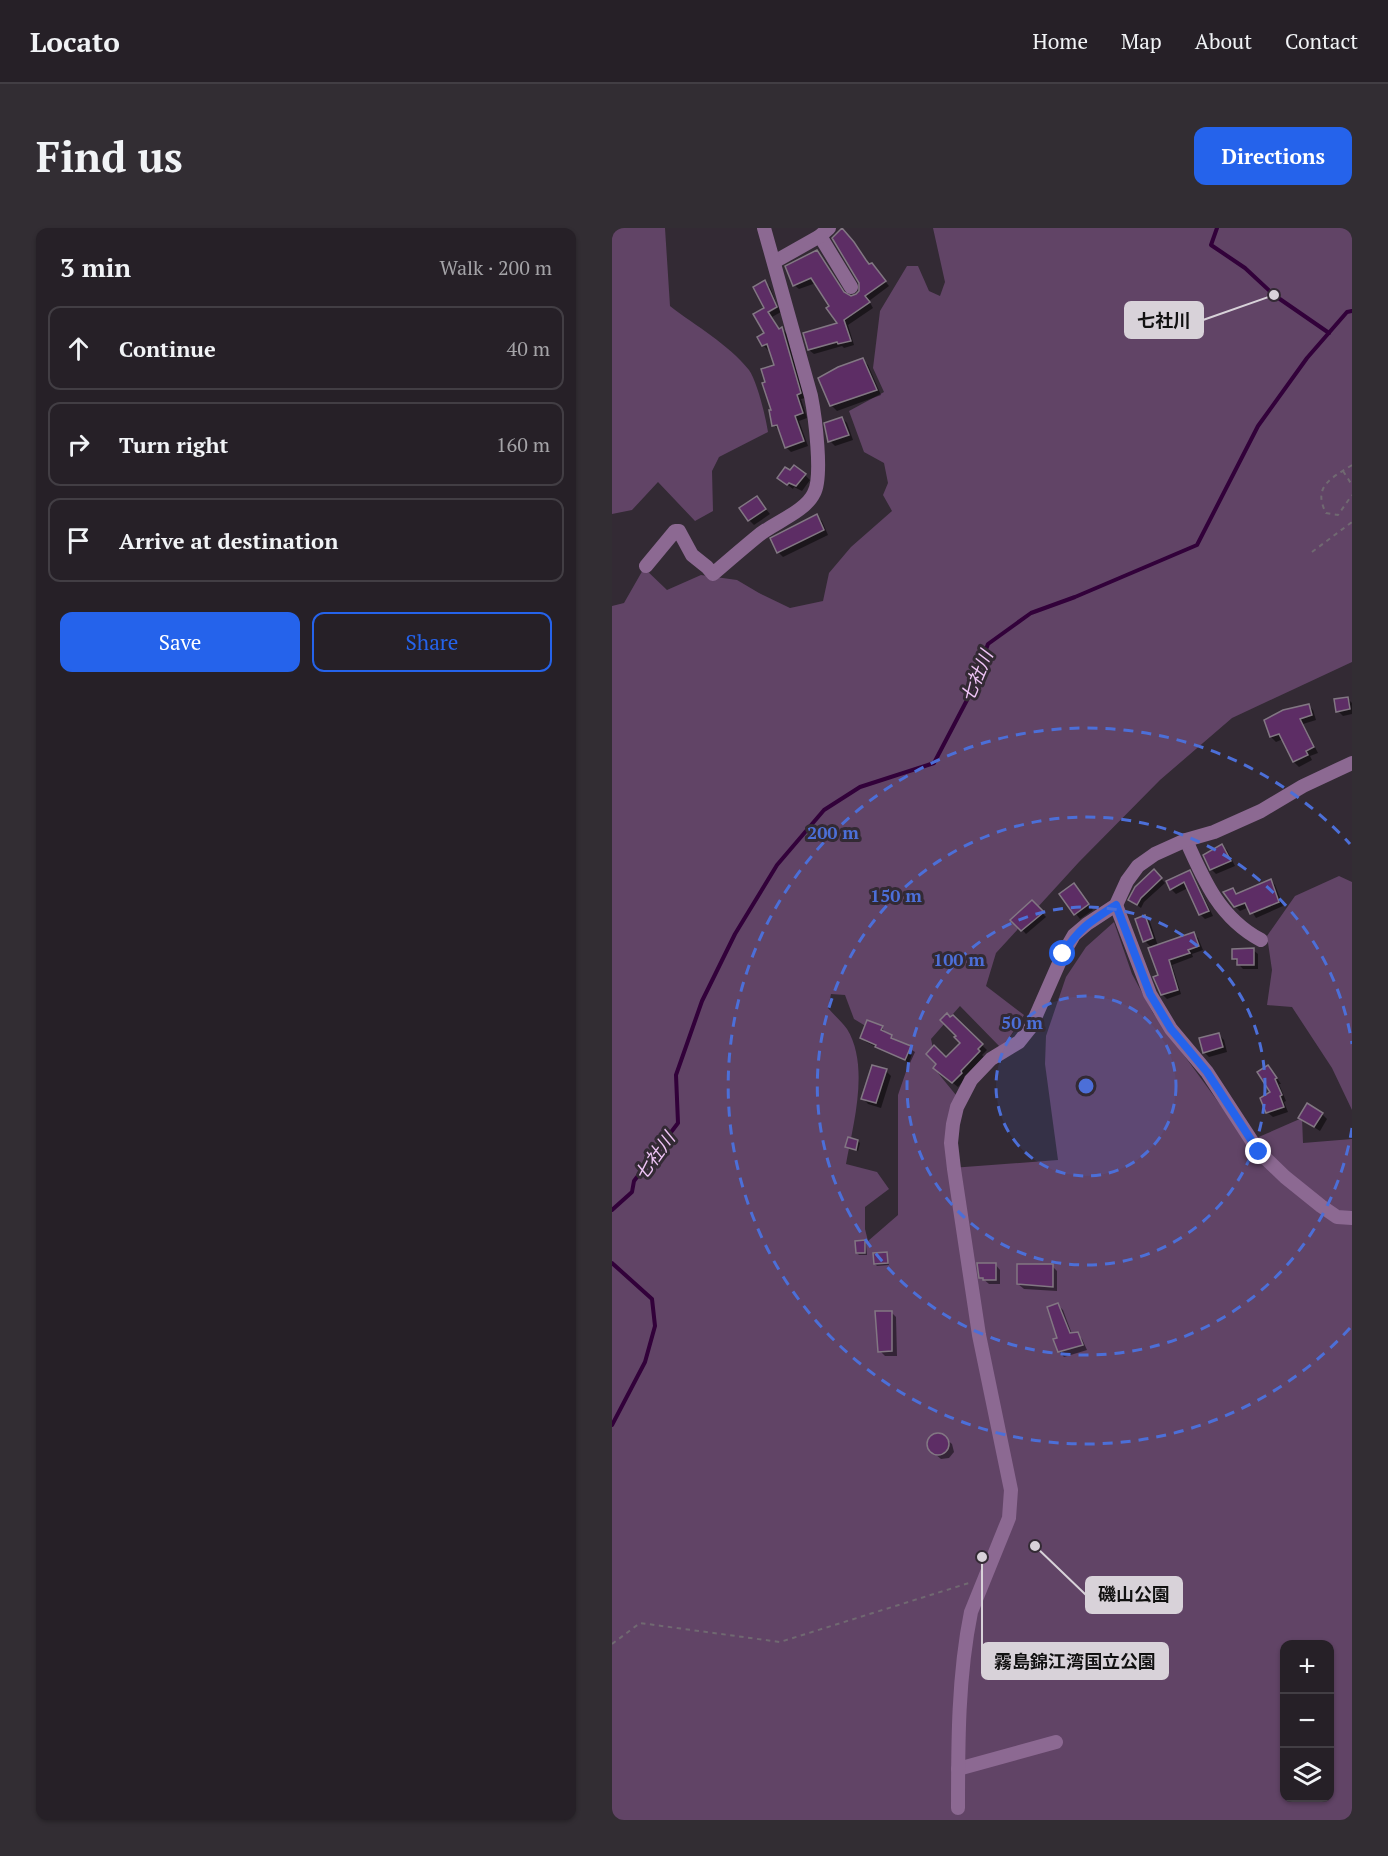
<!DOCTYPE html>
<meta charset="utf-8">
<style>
body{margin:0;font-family:"PT Serif","Noto Sans JP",serif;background:#322d33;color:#f1f3f6}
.controls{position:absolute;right:18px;bottom:18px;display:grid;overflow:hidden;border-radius:12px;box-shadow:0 2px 4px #0004}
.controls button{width:54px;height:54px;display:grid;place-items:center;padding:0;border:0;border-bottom:2px solid #423e44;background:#262027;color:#f1f3f6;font:30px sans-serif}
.stop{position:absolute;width:18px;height:18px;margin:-14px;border:4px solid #2563eb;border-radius:50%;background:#fff}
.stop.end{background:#2563eb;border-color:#fff;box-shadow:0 2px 6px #0008}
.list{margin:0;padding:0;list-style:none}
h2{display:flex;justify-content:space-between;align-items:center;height:78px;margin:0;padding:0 24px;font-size:26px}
h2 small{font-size:20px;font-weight:400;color:#a4a3a7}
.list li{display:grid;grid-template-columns:39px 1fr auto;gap:18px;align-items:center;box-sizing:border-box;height:84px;margin:0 12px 12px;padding:0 12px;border:2px solid #423e44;border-radius:12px}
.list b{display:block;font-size:22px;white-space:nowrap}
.list em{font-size:20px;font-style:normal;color:#a4a3a7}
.actions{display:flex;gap:12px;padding:18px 24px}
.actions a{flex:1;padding:14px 0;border:2px solid #2563eb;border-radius:12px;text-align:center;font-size:21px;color:#2563eb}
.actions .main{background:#2563eb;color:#fff}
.icon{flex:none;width:33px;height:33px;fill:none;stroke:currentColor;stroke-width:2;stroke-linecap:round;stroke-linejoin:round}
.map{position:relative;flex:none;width:740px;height:1592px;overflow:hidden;border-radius:12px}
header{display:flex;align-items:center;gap:36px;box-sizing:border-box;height:84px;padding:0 30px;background:#262027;border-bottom:2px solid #423e44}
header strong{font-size:28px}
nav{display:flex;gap:33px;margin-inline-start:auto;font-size:21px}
.intro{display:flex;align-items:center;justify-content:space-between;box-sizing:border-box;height:144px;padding:0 36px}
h1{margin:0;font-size:42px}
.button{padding:15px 27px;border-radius:12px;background:#2563eb;color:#fff;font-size:21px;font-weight:700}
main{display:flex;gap:36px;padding:0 36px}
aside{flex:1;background:#262027;border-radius:12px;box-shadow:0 2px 4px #0004}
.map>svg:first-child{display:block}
</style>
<header>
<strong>Locato</strong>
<nav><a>Home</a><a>Map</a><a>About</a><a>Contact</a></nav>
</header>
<div class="intro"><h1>Find us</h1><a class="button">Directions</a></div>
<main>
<aside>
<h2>3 min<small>Walk · 200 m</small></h2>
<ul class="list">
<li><svg class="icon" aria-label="ahead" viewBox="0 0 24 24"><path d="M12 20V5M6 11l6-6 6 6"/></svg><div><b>Continue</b></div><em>40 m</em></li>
<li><svg class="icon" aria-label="right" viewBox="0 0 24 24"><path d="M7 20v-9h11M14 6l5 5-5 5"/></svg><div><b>Turn right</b></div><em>160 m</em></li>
<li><svg class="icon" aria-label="arrive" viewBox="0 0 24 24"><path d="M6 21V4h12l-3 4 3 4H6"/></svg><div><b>Arrive at destination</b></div></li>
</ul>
<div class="actions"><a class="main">Save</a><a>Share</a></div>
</aside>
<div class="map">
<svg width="740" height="1592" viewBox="0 0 740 1592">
<rect width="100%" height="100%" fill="#332a34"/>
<!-- green -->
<g fill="#614466" fill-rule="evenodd">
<path d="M0 0H53L58 78C85 99 115 115 137 142 145 153 154 190 156 204L107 229 100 243 101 283 83 293 46 254 20 282 0 286Z"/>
<path d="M321 0H740V434L620 490 548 552 467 634 384 725 374 758 412 787 390 821 348 778 319 811 326 845 348 872C333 895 332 915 336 942L339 940 446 932 433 836 434 808 454 749 474 719 502 694 520 746 541 785 629 905 642 911 690 890 691 915 740 911V1592H0V378L12 375 32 340 55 362 89 347 125 352 147 365 178 380 211 373 217 345 239 319 280 283 271 267 276 255 272 235 252 224 237 183 272 164 261 140 268 83 295 38H306L317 63 328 68 333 54ZM219 766 233 767 242 791 300 826 286 867V987L256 1013 253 1001V979L277 961 265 944 234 936C241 897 258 838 235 801 230 794 222 787 216 780ZM672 1416H718V1570H672Z"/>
<path d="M727 648 740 654V882L720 840 680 779 655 777 660 742 655 708 683 668Z"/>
</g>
<!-- shadow -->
<g fill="#0007">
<path d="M230 3 247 21 258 38 264 42 277 58 257 73 261 80 236 97 242 117 232 120 230 118 202 126 197 122 228 96 204 55 187 61 182 57 205 24 234 67 238 70 249 63 248 54Z"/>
<path d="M153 54 158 59 165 77 155 82V86L167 79 169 84 160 89 168 102 170 101 175 106 193 170 189 171 195 190 187 193 196 218 179 224 174 219 168 202 161 197 164 138 158 121 156 122 151 117 154 105Z"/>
<path d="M251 132 256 137 269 167 225 183 220 178 208 150Z"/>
<path d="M230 190 235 195 241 212 223 218 218 213 214 196Z"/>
<path d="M193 247 198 252 190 263 182 259 181 261 172 254Z"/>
<path d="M145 270 158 286 142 297 137 292Z"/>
<path d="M205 288 210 293 216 307 171 329 166 324Z"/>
<path d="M736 471 740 475V486L731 488 726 483Z"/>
<path d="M696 477 701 482 704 492 691 496 706 525 698 528 700 532 687 539 682 534 671 511 664 514 659 509Z"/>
<path d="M610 618 615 622 623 638 604 646 599 641Z"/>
<path d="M542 643 553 655 532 674 529 680 518 672Z"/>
<path d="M577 644 582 649 601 688 593 691 588 686 576 660 564 666 559 661Z"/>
<path d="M659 652 663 657 671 678 644 690 637 679 628 683 623 678 621 661 626 667Z"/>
<path d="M467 662 481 682 468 691 449 667Z"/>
<path d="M420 674 434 689 414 706 401 692Z"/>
<path d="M533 689 538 694 546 718 582 706 586 710 591 722 580 726 581 729 560 737 569 766 555 771 550 766 548 748 540 720 533 713Z"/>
<path d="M641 722 646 726V741H631L621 730Z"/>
<path d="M341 789 375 822 370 827 372 829 352 849 354 850 346 859 327 844 334 831 350 815 338 791Z"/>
<path d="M270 799 273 805 303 824 298 835 254 814 249 810Z"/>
<path d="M607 807 612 812 615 824 597 829 592 824Z"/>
<path d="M274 843 279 848 269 880 256 876 251 870Z"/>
<path d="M661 844 669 856H667L674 873 672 874 676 884 661 889 655 884 660 865Z"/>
<path d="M710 886 715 891 708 903 688 890Z"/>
<path d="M246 913 248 915 246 923 235 918Z"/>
<path d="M252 1014 254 1016 255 1027H247L245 1025Z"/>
<path d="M274 1026 277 1037 265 1038 263 1036Z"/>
<path d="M383 1036 388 1042V1056H377L369 1049Z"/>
<path d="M440 1038 445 1043V1063L412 1061 406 1056Z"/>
<path d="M446 1077 451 1082 460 1106H465L470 1111 475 1122 452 1129 447 1123Z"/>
<path d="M279 1084 284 1089 285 1128H273L268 1123Z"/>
<path d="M328 1206 340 1216 342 1224 337 1230 329 1231 317 1221 316 1213 320 1207Z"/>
</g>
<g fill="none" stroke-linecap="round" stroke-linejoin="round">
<!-- stream -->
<g stroke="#32013a" stroke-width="4">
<path d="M605 0 599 17 633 40 662 67 717 105"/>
<path d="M0 982 20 964 22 953 66 895 64 847 90 773 123 706 165 637 212 582 248 559 322 535 355 472 376 416 419 385 463 369 585 317 646 198 695 130 735 84 740 83"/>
<path d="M0 1035 40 1071 43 1098 33 1134 0 1197"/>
</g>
</g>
<!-- building -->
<g fill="#5d2d65" stroke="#827783" stroke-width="1.5">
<path d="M230 0 242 14 254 32 257 36 260 35 274 53 253 68 258 74 232 92 239 113 226 116 225 114 196 122 191 105 225 95 214 80 217 78 199 50 181 58 173 38 205 22 232 64 239 68 244 66 247 63V55L220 10Z"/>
<path d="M153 52 165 79 156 84 167 101 170 99 189 165 185 167 191 185 183 188 192 213 173 220 165 197 160 198 157 182H159L150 155 153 154 149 141 162 137 155 116 150 118 145 109 152 105 141 86 152 80 141 59Z"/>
<path d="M251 130 265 162 218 178 206 150 226 139Z"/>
<path d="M230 189 237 207 216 214 212 195Z"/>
<path d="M182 237 194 246 184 258 177 255 175 257 165 250 173 239 178 242Z"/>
<path d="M145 268 154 281 136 293 127 280Z"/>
<path d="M205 286 212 302 165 325 158 310Z"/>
<path d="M736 469 738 481 724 484 722 471Z"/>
<path d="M697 476 700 487 688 491 702 519 694 523 696 527 681 534 667 506 658 509 652 492 671 482Z"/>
<path d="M610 616 619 633 598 642 591 627Z"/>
<path d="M542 641 550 650 529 670 525 677 516 672 523 659Z"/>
<path d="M578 642 597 683 587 687 572 654 558 662 554 653Z"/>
<path d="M659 651 667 674 638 686 633 675 622 679 611 664 621 660 624 666Z"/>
<path d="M462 655 477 676 462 687 447 666Z"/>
<path d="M420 672 432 684 409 703 398 692Z"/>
<path d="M533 687 541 710 531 714 523 691Z"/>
<path d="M582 704 587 718 576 722 578 725 557 732 566 762 549 767 541 749 546 747 536 720Z"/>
<path d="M642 720V737H625V731H620V721Z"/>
<path d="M335 785 338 789 341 787 371 816 366 821 368 823 349 843 350 845 340 855 321 840 324 836 314 826 322 817 334 829 348 815 342 809 344 808 328 792Z"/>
<path d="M255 792 271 798 269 802 280 807 279 810 299 818 293 832 263 819 264 817 248 810Z"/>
<path d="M607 805 611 819 591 825 587 810Z"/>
<path d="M260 837 275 841 264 875 249 871Z"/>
<path d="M656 837 665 850 663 851 670 867 668 868 672 879 654 885 648 870 658 864 645 844Z"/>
<path d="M695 875 711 885 702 899 686 890Z"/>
<path d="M236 909 246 912 244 922 233 919Z"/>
<path d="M253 1012V1025H244L243 1013Z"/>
<path d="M275 1024 276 1035 262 1036 261 1025Z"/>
<path d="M365 1035H384V1052H371V1050H367Z"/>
<path d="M405 1036H441V1059L405 1056Z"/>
<path d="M446 1075 458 1105 466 1104 471 1117 446 1124 441 1111 445 1110 435 1079Z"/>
<path d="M263 1083H280V1123L266 1124Z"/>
<circle cx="326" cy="1216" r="11"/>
</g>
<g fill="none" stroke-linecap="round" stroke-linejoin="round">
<!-- path -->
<g stroke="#706971" stroke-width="2" stroke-dasharray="4.5 4.5" stroke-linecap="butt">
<path d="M740 237C720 250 700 258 714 285L726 287 740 267"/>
<path d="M731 243 740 257"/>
<path d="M700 324 740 294"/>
<path d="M0 1416 28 1395 168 1414 357 1355"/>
</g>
<!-- minor -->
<g stroke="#8c6992" stroke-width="14">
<path d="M208 8 239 59"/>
<path d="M162 34 208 8 217 0"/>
<path d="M34 338 63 303H67L80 327 95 339 101 346C116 333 131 320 147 307 162 295 194 283 202 265 211 249 203 188 199 168L152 0"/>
<path d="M574 612C592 653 608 690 649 712"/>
<path d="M504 677 538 766 559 801 595 844 647 924 673 949 709 978 725 989 740 990"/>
<path d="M346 1541 444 1514"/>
<path d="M346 1580C346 1515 346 1448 359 1384L397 1290 399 1262 367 1107 342 941 339 915 341 896 345 879 359 852 379 831 407 814 419 799 451 726 462 707 475 696 504 677 515 653 526 638 543 626 574 612 602 604 649 583 691 558 740 535"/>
</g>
</g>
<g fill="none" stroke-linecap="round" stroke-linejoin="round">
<!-- route -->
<path stroke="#2563eb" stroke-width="8" d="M451 726C467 700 479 693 504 677L538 766 559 801 595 844 647 924"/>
</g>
<!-- distance rings -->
<circle cx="474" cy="858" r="90" fill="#4c6fd8" fill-opacity=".12"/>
<g fill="none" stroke="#4c6fd8" stroke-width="3" stroke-dasharray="10 8">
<circle cx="474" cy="858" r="90"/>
<circle cx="474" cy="858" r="179"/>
<path d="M740 900A269 269 0 1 1 740 816"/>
<path d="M738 1100A358 358 0 1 1 738 616"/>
</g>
<g text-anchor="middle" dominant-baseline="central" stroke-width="6" stroke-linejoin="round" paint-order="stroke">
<!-- water labels -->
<g font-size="18" font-style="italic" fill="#f0c5f7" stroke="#332a34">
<text transform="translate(364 448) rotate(-67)">七社川</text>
<text transform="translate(42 928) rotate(-54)">七社川</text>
</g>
</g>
<circle cx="474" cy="858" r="9" fill="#4c6fd8" stroke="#332a34" stroke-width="3"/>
<g font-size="18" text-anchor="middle" font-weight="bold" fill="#4c6fd8" stroke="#332a34" stroke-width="6" stroke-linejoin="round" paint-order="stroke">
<text x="221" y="611">200 m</text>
<text x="284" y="674">150 m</text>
<text x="347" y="738">100 m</text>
<text x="410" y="801">50 m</text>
</g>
<!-- callouts -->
<path fill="none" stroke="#d8d2d9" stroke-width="2" d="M662 67L591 92M423 1318L474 1367M370 1329L370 1433"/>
<g fill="#d8d2d9" stroke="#332a34" stroke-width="2">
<circle cx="662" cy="67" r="6"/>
<circle cx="423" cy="1318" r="6"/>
<circle cx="370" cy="1329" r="6"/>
</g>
<g fill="#d8d2d9" stroke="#d8d2d9" stroke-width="2">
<rect x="513" y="74" width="78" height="36" rx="6"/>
<rect x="474" y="1349" width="96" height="36" rx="6"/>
<rect x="370" y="1415" width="186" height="36" rx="6"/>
</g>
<g font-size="18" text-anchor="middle" font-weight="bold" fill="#111">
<text x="552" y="99">七社川</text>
<text x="522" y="1373">磯山公園</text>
<text x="463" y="1440">霧島錦江湾国立公園</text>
</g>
</svg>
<div class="controls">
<button>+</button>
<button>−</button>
<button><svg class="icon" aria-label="layers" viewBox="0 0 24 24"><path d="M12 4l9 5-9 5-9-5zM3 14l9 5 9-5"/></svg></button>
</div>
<div class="stop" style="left:451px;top:726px"></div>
<div class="stop end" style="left:647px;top:924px"></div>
</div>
</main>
